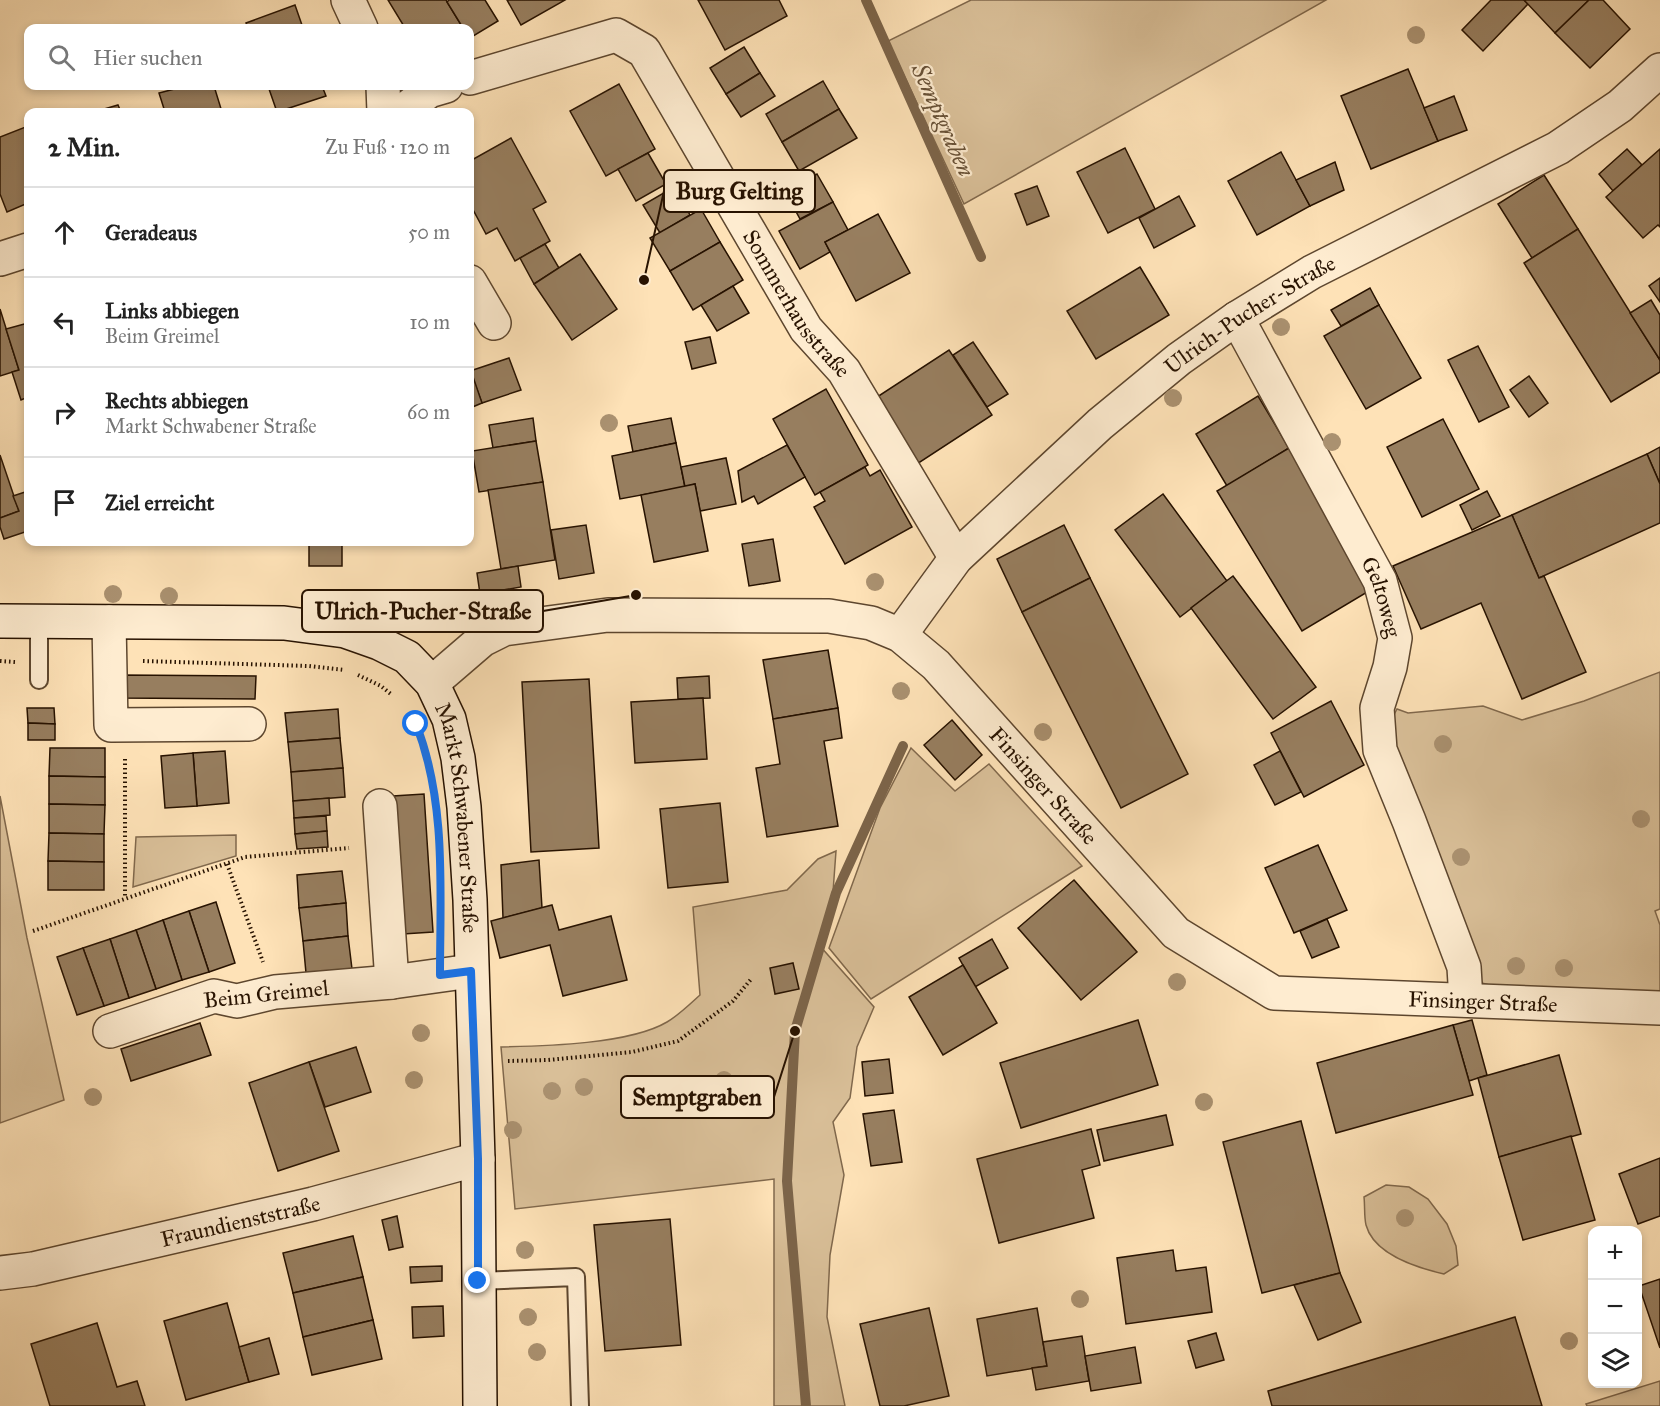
<!DOCTYPE html>
<html lang="de">
<meta charset="utf-8">
<style>
body{margin:0;font-family:"IM FELL Great Primer",serif;background:#f6f6f6;color:#222}
.controls{position:absolute;right:18px;bottom:18px;display:grid;overflow:hidden;border-radius:12px;box-shadow:0 3px 9px #0003}
.controls button{width:54px;height:54px;display:grid;place-items:center;padding:0;border:0;border-bottom:2px solid #e0e0e0;background:#fff;color:#222;font:30px sans-serif}
.stop{position:absolute;width:18px;height:18px;margin:-14px;border:4px solid #1a73e8;border-radius:50%;background:#fff}
.stop.end{background:#1a73e8;border-color:#fff;box-shadow:0 2px 6px #0008}
.list{margin:0;padding:0;list-style:none}
h2{display:flex;justify-content:space-between;align-items:center;height:78px;margin:0;padding:0 24px;font-size:26px}
h2 small{font-size:20px;font-weight:400;color:#767676}
.list li{display:grid;grid-template-columns:39px 1fr auto;gap:18px;align-items:center;box-sizing:border-box;height:90px;padding:0 24px;border-top:2px solid #e0e0e0}
.list b{display:block;font-size:22px;white-space:nowrap}
.list p{margin:0;font-size:20px;white-space:nowrap;color:#767676}
.list em{font-size:20px;font-style:normal;color:#767676}
.icon{flex:none;width:33px;height:33px;fill:none;stroke:currentColor;stroke-width:2;stroke-linecap:round;stroke-linejoin:round}
.map{position:relative;flex:none;width:1660px;height:1406px;overflow:hidden}
.search{position:absolute;background:#fff;box-shadow:0 3px 9px #0003;left:24px;top:24px;width:450px;height:66px;display:flex;align-items:center;gap:15px;box-sizing:border-box;padding:0 21px;border-radius:12px;color:#767676;font-size:22px}
.panel{position:absolute;background:#fff;box-shadow:0 3px 9px #0003;left:24px;top:108px;width:450px;height:438px;border-radius:12px}
.map>svg:first-child{display:block}
</style>
<div class="map">
<svg width="1660" height="1406" viewBox="0 0 1660 1406">
<rect width="100%" height="100%" fill="#fee2b7"/>
<filter id="stains"><feTurbulence type="fractalNoise" baseFrequency=".00333" numOctaves="4"/><feColorMatrix values="0 0 0 0 .2 0 0 0 0 .09 0 0 0 0 .02 0 0 0 .5 -.17"/></filter>
<radialGradient id="worn" r=".72"><stop offset=".6" stop-color="#630" stop-opacity="0"/><stop offset="1" stop-color="#630" stop-opacity=".3"/></radialGradient>
<!-- green -->
<g fill="#d9bf98" stroke="#80684c" stroke-width="1.5">
<path d="M971 0H1326L964 204 888 41Z"/>
<path d="M1660 672V909L1655 911 1660 925V991L1500 988 1482 983 1387 728 1397 709 1408 713 1483 706 1522 720 1584 701Z"/>
<path d="M911 748 955 791 989 764 1082 866 871 999 829 948 880 808Z"/>
<path d="M0 796 27 938 64 1100 0 1123Z"/>
<path d="M236 835V856L133 887 136 837Z"/>
<path d="M836 851 833 892 820 946 874 1007 857 1047 850 1098 833 1122 844 1175 830 1255 827 1317 845 1406H774V1179L515 1209 501 1047C546 1046 630 1044 667 1022 679 1015 690 1004 700 995L693 907 787 890 818 859Z"/>
<path d="M1386 1185 1409 1187 1428 1199 1447 1224 1456 1246 1458 1265 1444 1274C1418 1268 1374 1255 1366 1225 1364 1217 1365 1205 1364 1197Z"/>
<path d="M1660 1381V1406H1587L1586 1404Z"/>
</g>
<g fill="none" stroke-linecap="round" stroke-linejoin="round">
<!-- stream -->
<g stroke="#7c6449" stroke-width="10">
<path d="M866 0 981 257"/>
<path d="M806 1406 787 1181 795 1031 836 893 903 746"/>
</g>
</g>
<!-- building -->
<g fill="#977e5f" stroke="#271200" stroke-width="1.5">
<path d="M388 0H446L463 28H405Z"/>
<path d="M449 0H485L498 21 470 38V28H463L447 2Z"/>
<path d="M507 0H565L521 25Z"/>
<path d="M698 0H779L787 16 725 50Z"/>
<path d="M1491 0H1524L1528 4 1483 51 1462 30Z"/>
<path d="M1524 0H1589L1555 33Z"/>
<path d="M1589 0H1603L1630 29 1590 68 1555 33Z"/>
<path d="M295 5 303 28H248L246 23Z"/>
<path d="M744 47 760 73 726 94 710 68Z"/>
<path d="M1408 69 1438 141 1371 169 1341 96Z"/>
<path d="M760 73 775 96 741 117 726 94Z"/>
<path d="M823 81 839 109 782 142 766 114Z"/>
<path d="M619 84 655 149 606 176 570 111Z"/>
<path d="M186 86H214L222 112H165L159 93Z"/>
<path d="M268 86H322L326 96 277 112Z"/>
<path d="M1454 96 1467 130 1438 141 1424 108Z"/>
<path d="M118 105 121 112H94Z"/>
<path d="M839 109 857 138 799 171 782 142Z"/>
<path d="M28 126V203L7 212 0 194V137Z"/>
<path d="M511 138 546 202 533 209 550 241 515 261 497 228 486 234 470 204V161Z"/>
<path d="M1125 148 1155 209 1108 233 1077 172Z"/>
<path d="M1627 149 1642 165 1613 191 1599 174Z"/>
<path d="M1660 149V227L1658 225 1643 238 1606 197Z"/>
<path d="M1281 152 1310 206 1257 235 1228 181Z"/>
<path d="M648 153 666 184 636 201 618 169Z"/>
<path d="M1335 162 1344 190 1310 206 1296 180Z"/>
<path d="M817 174 833 202 800 219 785 191Z"/>
<path d="M1544 175 1578 229 1532 258 1498 204Z"/>
<path d="M1037 186 1049 216 1027 225 1015 194Z"/>
<path d="M674 187 690 215 660 233 643 205Z"/>
<path d="M1179 196 1195 226 1154 248 1139 218Z"/>
<path d="M833 202 848 230 825 242 830 252 800 269 779 231Z"/>
<path d="M701 209 720 242 670 271 650 238Z"/>
<path d="M878 214 910 273 856 301 825 242Z"/>
<path d="M1578 229 1660 360V372L1611 402 1524 263Z"/>
<path d="M720 242 743 280 693 310 670 271Z"/>
<path d="M545 244 559 268 534 284 520 258Z"/>
<path d="M580 254 617 309 572 340 534 284Z"/>
<path d="M1140 267 1169 315 1096 359 1067 311Z"/>
<path d="M1660 278V302L1649 286Z"/>
<path d="M733 286 749 313 717 331 701 305Z"/>
<path d="M1370 288 1379 305 1341 326 1331 310Z"/>
<path d="M1651 300 1660 315V360L1630 313Z"/>
<path d="M1379 305 1421 378 1366 409 1324 336Z"/>
<path d="M0 309 19 370 0 376Z"/>
<path d="M28 323V397L21 400 12 372 19 370 6 329Z"/>
<path d="M710 337 716 363 692 369 685 342Z"/>
<path d="M973 342 1008 394 987 407 953 355Z"/>
<path d="M1478 346 1509 407 1479 422 1448 360Z"/>
<path d="M949 350 992 415 917 464 874 399Z"/>
<path d="M509 358 521 390 482 403 470 371Z"/>
<path d="M470 368 482 403 470 408Z"/>
<path d="M1529 376 1548 403 1529 417 1510 390Z"/>
<path d="M826 389 868 465 815 495 773 419Z"/>
<path d="M1258 396 1289 448 1227 486 1196 434Z"/>
<path d="M533 418 536 441 493 448 489 425Z"/>
<path d="M671 418 676 443 633 452 628 426Z"/>
<path d="M1443 419 1479 489 1422 517 1387 447Z"/>
<path d="M536 441 543 482 479 492 472 451Z"/>
<path d="M676 443 685 487 620 499 612 456Z"/>
<path d="M787 445 805 477 758 504 754 496 742 502 738 471Z"/>
<path d="M1660 447V484L1647 454Z"/>
<path d="M1289 448 1374 588 1302 631 1217 491Z"/>
<path d="M1647 454 1660 484V523L1539 578 1512 515Z"/>
<path d="M0 455 19 511 0 518Z"/>
<path d="M726 458 736 504 700 511 695 484 685 487 681 467Z"/>
<path d="M865 467 870 476 880 470 912 527 845 564 814 507 825 501 820 492Z"/>
<path d="M543 482 555 560 501 569 488 490Z"/>
<path d="M695 484 708 551 654 562 641 495Z"/>
<path d="M28 491V531L4 539 0 527V518L19 511 13 496Z"/>
<path d="M1487 491 1500 516 1472 530 1460 505Z"/>
<path d="M1163 494 1227 581 1180 617 1115 530Z"/>
<path d="M1512 515 1539 578 1544 576 1586 672 1522 699 1481 603 1421 629 1393 566Z"/>
<path d="M586 525 594 573 559 579 551 530Z"/>
<path d="M1064 525 1090 578 1022 612 997 559Z"/>
<path d="M773 539 780 581 749 586 742 544Z"/>
<rect x="309" y="542" width="33" height="24"/>
<path d="M518 566 521 587 480 594 477 573Z"/>
<path d="M1233 576 1316 687 1273 719 1191 608Z"/>
<path d="M1090 578 1188 774 1121 808 1022 612Z"/>
<path d="M828 650 838 708 773 719 763 660Z"/>
<path d="M120 675 256 676 255 699 120 698Z"/>
<path d="M709 676 710 698 678 699 677 678Z"/>
<path d="M589 679 599 848 531 852 522 682Z"/>
<path d="M703 698 707 759 635 763 631 702Z"/>
<path d="M1331 701 1364 765 1304 797 1271 733Z"/>
<path d="M27 708H54L55 724 28 723Z"/>
<path d="M838 708 842 738 824 741 838 826 767 837 756 768 780 764 773 719Z"/>
<path d="M338 709 340 738 288 742 285 713Z"/>
<path d="M952 720 982 755 955 780 924 745Z"/>
<path d="M28 723 55 724V740H28Z"/>
<path d="M340 738 343 768 291 772 288 742Z"/>
<path d="M50 748H105V777L49 776Z"/>
<path d="M225 751 229 803 197 806 193 753Z"/>
<path d="M1280 751 1301 792 1275 805 1254 765Z"/>
<path d="M193 753 197 806 165 808 161 756Z"/>
<path d="M343 768 345 797 293 801 291 772Z"/>
<path d="M49 776 105 777V805L49 804Z"/>
<path d="M424 794 433 932 403 934 393 796Z"/>
<path d="M329 798 330 815 294 818 293 801Z"/>
<path d="M720 803 728 882 668 888 660 809Z"/>
<path d="M49 804 105 805 104 834 49 833Z"/>
<path d="M326 816 327 831 295 834 294 818Z"/>
<path d="M327 831 328 847 297 849 295 834Z"/>
<path d="M49 833 104 834V862L48 861Z"/>
<path d="M1318 845 1347 910 1294 933 1265 868Z"/>
<path d="M539 860 542 908 503 918 501 865Z"/>
<path d="M48 861 104 862V890H48Z"/>
<path d="M342 871 346 903 299 908 297 875Z"/>
<path d="M1074 880 1137 952 1081 1000 1018 928Z"/>
<path d="M216 902 235 963 209 972 189 911Z"/>
<path d="M346 903 348 936 303 941 299 908Z"/>
<path d="M552 905 559 930 611 916 627 980 563 996 550 945 500 958 491 921Z"/>
<path d="M189 911 209 972 182 980 163 920Z"/>
<path d="M1327 919 1339 947 1312 958 1300 931Z"/>
<path d="M163 920 182 980 156 989 136 930Z"/>
<path d="M136 930 156 989 129 998 110 939Z"/>
<path d="M348 936 352 969 306 973 303 941Z"/>
<path d="M110 939 129 998 104 1006 83 948Z"/>
<path d="M992 939 1008 968 975 987 959 958Z"/>
<path d="M83 948 104 1006 77 1015 57 957Z"/>
<path d="M793 963 799 989 775 994 770 968Z"/>
<path d="M963 965 997 1023 943 1055 909 997Z"/>
<path d="M1138 1020 1158 1085 1021 1128 1000 1063Z"/>
<path d="M1472 1020 1487 1075 1469 1081 1453 1025Z"/>
<path d="M200 1023 211 1055 131 1081 121 1049Z"/>
<path d="M1453 1025 1473 1095 1336 1133 1317 1063Z"/>
<path d="M356 1047 371 1092 325 1107 309 1062Z"/>
<path d="M1559 1055 1581 1134 1499 1157 1478 1078Z"/>
<path d="M889 1059 893 1093 865 1096 862 1062Z"/>
<path d="M309 1062 339 1151 278 1171 249 1083Z"/>
<path d="M894 1110 902 1162 871 1166 863 1114Z"/>
<path d="M1166 1115 1173 1145 1104 1161 1097 1130Z"/>
<path d="M1301 1121 1340 1273 1262 1293 1223 1142Z"/>
<path d="M1091 1129 1100 1165 1082 1170 1094 1218 999 1243 977 1159Z"/>
<path d="M1571 1136 1595 1220 1523 1240 1499 1157Z"/>
<path d="M1660 1158V1216L1638 1224 1619 1174Z"/>
<path d="M397 1216 403 1247 389 1250 382 1220Z"/>
<path d="M670 1219 681 1345 605 1351 594 1225Z"/>
<path d="M353 1236 363 1277 293 1293 283 1253Z"/>
<path d="M1173 1250 1176 1271 1206 1267 1212 1312 1126 1324 1117 1258Z"/>
<path d="M442 1266V1281L411 1283 410 1267Z"/>
<path d="M1340 1273 1361 1322 1318 1340 1294 1285Z"/>
<path d="M363 1277 373 1320 303 1337 293 1293Z"/>
<path d="M1660 1279V1348L1639 1286Z"/>
<path d="M227 1303 249 1382 186 1400 164 1321Z"/>
<path d="M443 1306 444 1336 413 1338 412 1307Z"/>
<path d="M929 1308 949 1396 904 1406H880L860 1324Z"/>
<path d="M1037 1308 1047 1366 987 1376 977 1319Z"/>
<path d="M1515 1317 1542 1406H1272L1268 1391Z"/>
<path d="M373 1320 382 1359 312 1375 303 1337Z"/>
<path d="M97 1323 117 1387 137 1381 145 1406H50L31 1344Z"/>
<path d="M1216 1333 1224 1360 1196 1368 1188 1341Z"/>
<path d="M1082 1336 1089 1381 1036 1390 1032 1368 1047 1366 1043 1342Z"/>
<path d="M269 1338 279 1374 249 1382 239 1347Z"/>
<path d="M1135 1347 1141 1383 1091 1391 1085 1356Z"/>
</g>
<g fill="none" stroke-linecap="round" stroke-linejoin="round">
<!-- lane casing -->
<g stroke="#5d462e" stroke-width="20">
<g id="lane">
<path d="M39 680V622"/>
<path d="M478 1281 576 1277 580 1406"/>
</g>
</g>
<!-- street casing -->
<g stroke="#5d462e" stroke-width="36">
<g id="street">
<path d="M348 0 361 28"/>
<path id="s1" d="M470 78 616 35 644 51 806 329 844 371 956 558"/>
<path d="M383 86 384 112"/>
<path d="M402 112 429 91 446 86"/>
<path d="M0 259 28 250"/>
<path d="M470 282 494 323"/>
<path id="s2" d="M1237 318 1380 581 1395 638 1390 667 1377 708 1380 750 1409 821 1464 967 1466 1000"/>
<path d="M109 622 111 725 249 724"/>
<path id="s3" d="M900 635 956 558 1100 424 1179 359 1237 318 1312 272 1558 148 1620 106 1660 70"/>
<path id="s4" d="M432 683 482 640 504 629 608 615 829 616 871 623 900 635 936 665 1176 933 1274 993 1660 1008"/>
<path d="M380 806 392 982"/>
<path d="M110 1031 214 996 237 1001 275 992 392 982 471 971"/>
<path id="s5" d="M0 1273 33 1269 313 1204 478 1159"/>
</g>
</g>
<!-- secondary casing -->
<g stroke="#271200" stroke-width="36">
<g id="secondary">
<path id="s6" d="M0 621 284 623 345 631 379 643 407 657 432 683 449 719 458 758 464 807 470 900 478 1159 480 1406"/>
</g>
</g>
<!-- path -->
<g stroke="#271200" stroke-width="4" stroke-dasharray="1.5 3" stroke-linecap="butt">
<path d="M0 661 15 662"/>
<path d="M143 661 309 666 345 670"/>
<path d="M358 675 381 686 392 695"/>
<path d="M125 759V898"/>
<path d="M227 864 263 962"/>
<path d="M33 931 245 857 349 848"/>
<path d="M508 1061 548 1060 632 1052 678 1041 733 1001 752 978"/>
</g>
<!-- lane -->
<use href="#lane" stroke="#feecd0" stroke-width="16"/>
<!-- street -->
<use href="#street" stroke="#feecd0" stroke-width="33"/>
<!-- secondary -->
<use href="#secondary" stroke="#feecd0" stroke-width="33"/>
</g>
<!-- trees -->
<g fill="#aa9170">
<circle cx="1416" cy="35" r="9"/>
<circle cx="1281" cy="327" r="9"/>
<circle cx="1173" cy="398" r="9"/>
<circle cx="609" cy="423" r="9"/>
<circle cx="1332" cy="442" r="9"/>
<circle cx="875" cy="582" r="9"/>
<circle cx="113" cy="594" r="9"/>
<circle cx="169" cy="596" r="9"/>
<circle cx="901" cy="691" r="9"/>
<circle cx="1043" cy="732" r="9"/>
<circle cx="1443" cy="744" r="9"/>
<circle cx="1641" cy="819" r="9"/>
<circle cx="1461" cy="857" r="9"/>
<circle cx="1516" cy="966" r="9"/>
<circle cx="1564" cy="968" r="9"/>
<circle cx="1177" cy="982" r="9"/>
<circle cx="421" cy="1033" r="9"/>
<circle cx="414" cy="1080" r="9"/>
<circle cx="724" cy="1080" r="9"/>
<circle cx="584" cy="1087" r="9"/>
<circle cx="552" cy="1091" r="9"/>
<circle cx="93" cy="1097" r="9"/>
<circle cx="1204" cy="1102" r="9"/>
<circle cx="513" cy="1130" r="9"/>
<circle cx="1405" cy="1218" r="9"/>
<circle cx="525" cy="1250" r="9"/>
<circle cx="1080" cy="1299" r="9"/>
<circle cx="528" cy="1317" r="9"/>
<circle cx="1569" cy="1341" r="9"/>
<circle cx="537" cy="1352" r="9"/>
</g>
<g fill="none" stroke-linecap="round" stroke-linejoin="round">
<!-- route -->
<path stroke="#1a73e8" stroke-width="8" d="M416 724C447 803 440 892 440 975L471 971 478 1159V1281"/>
</g>
<g text-anchor="middle" dominant-baseline="central" stroke-width="4.5" stroke-linejoin="round" paint-order="stroke">
<!-- street labels -->
<g font-size="22" fill="#271200" stroke="#feecd0">
<text stroke="none"><textPath href="#s1" startOffset="480">Sommerhausstraße</textPath></text>
<text stroke="none"><textPath href="#s3" startOffset="478">Ulrich-Pucher-Straße</textPath></text>
<text stroke="none"><textPath href="#s2" startOffset="315">Geltoweg</textPath></text>
<text stroke="none"><textPath href="#s4" startOffset="699">Finsinger Straße</textPath></text>
<text stroke="none"><textPath href="#s6" startOffset="588">Markt Schwabener Straße</textPath></text>
<text transform="translate(266 994) rotate(-6)">Beim Greimel</text>
<text stroke="none"><textPath href="#s4" startOffset="1221">Finsinger Straße</textPath></text>
<text stroke="none"><textPath href="#s5" startOffset="246">Fraundienststraße</textPath></text>
</g>
<!-- water labels -->
<g font-size="24" font-style="italic" fill="#675036" stroke="#feecd0">
<text transform="translate(943 120) rotate(66)">Semptgraben</text>
</g>
</g>
<!-- callouts -->
<path fill="none" stroke="#271200" stroke-width="2" d="M644 280L664 191M636 595L543 611M795 1031L774 1097"/>
<g fill="#271200" stroke="#feecd0" stroke-width="2">
<circle cx="644" cy="280" r="6"/>
<circle cx="636" cy="595" r="6"/>
<circle cx="795" cy="1031" r="6"/>
</g>
<g fill="#feecd0" stroke="#271200" stroke-width="2">
<rect x="664" y="170" width="151" height="42" rx="6"/>
<rect x="302" y="590" width="241" height="42" rx="6"/>
<rect x="621" y="1076" width="153" height="42" rx="6"/>
</g>
<g font-size="24" text-anchor="middle" font-weight="bold" fill="#271200">
<text x="739" y="199">Burg Gelting</text>
<text x="423" y="619">Ulrich-Pucher-Straße</text>
<text x="697" y="1105">Semptgraben</text>
</g>
<rect width="100%" height="100%" filter="url(#stains)"/>
<rect width="100%" height="100%" fill="url(#worn)"/>
</svg>
<div class="controls">
<button>+</button>
<button>−</button>
<button><svg class="icon" aria-label="layers" viewBox="0 0 24 24"><path d="M12 4l9 5-9 5-9-5zM3 14l9 5 9-5"/></svg></button>
</div>
<div class="stop" style="left:416px;top:724px"></div>
<div class="stop end" style="left:478px;top:1281px"></div>
<div class="search"><svg class="icon" aria-label="search" viewBox="0 0 24 24"><circle cx="10" cy="10" r="6"/><path d="M15 15l6 6"/></svg>Hier suchen</div>
<section class="panel">
<h2>2 Min.<small>Zu Fuß · 120 m</small></h2>
<ul class="list">
<li><svg class="icon" aria-label="ahead" viewBox="0 0 24 24"><path d="M12 20V5M6 11l6-6 6 6"/></svg><div><b>Geradeaus</b></div><em>50 m</em></li>
<li><svg class="icon" aria-label="left" viewBox="0 0 24 24"><path d="M17 20v-9H6M10 6l-5 5 5 5"/></svg><div><b>Links abbiegen</b><p>Beim Greimel</p></div><em>10 m</em></li>
<li><svg class="icon" aria-label="right" viewBox="0 0 24 24"><path d="M7 20v-9h11M14 6l5 5-5 5"/></svg><div><b>Rechts abbiegen</b><p>Markt Schwabener Straße</p></div><em>60 m</em></li>
<li><svg class="icon" aria-label="arrive" viewBox="0 0 24 24"><path d="M6 21V4h12l-3 4 3 4H6"/></svg><div><b>Ziel erreicht</b></div></li>
</ul>
</section>
</div>
